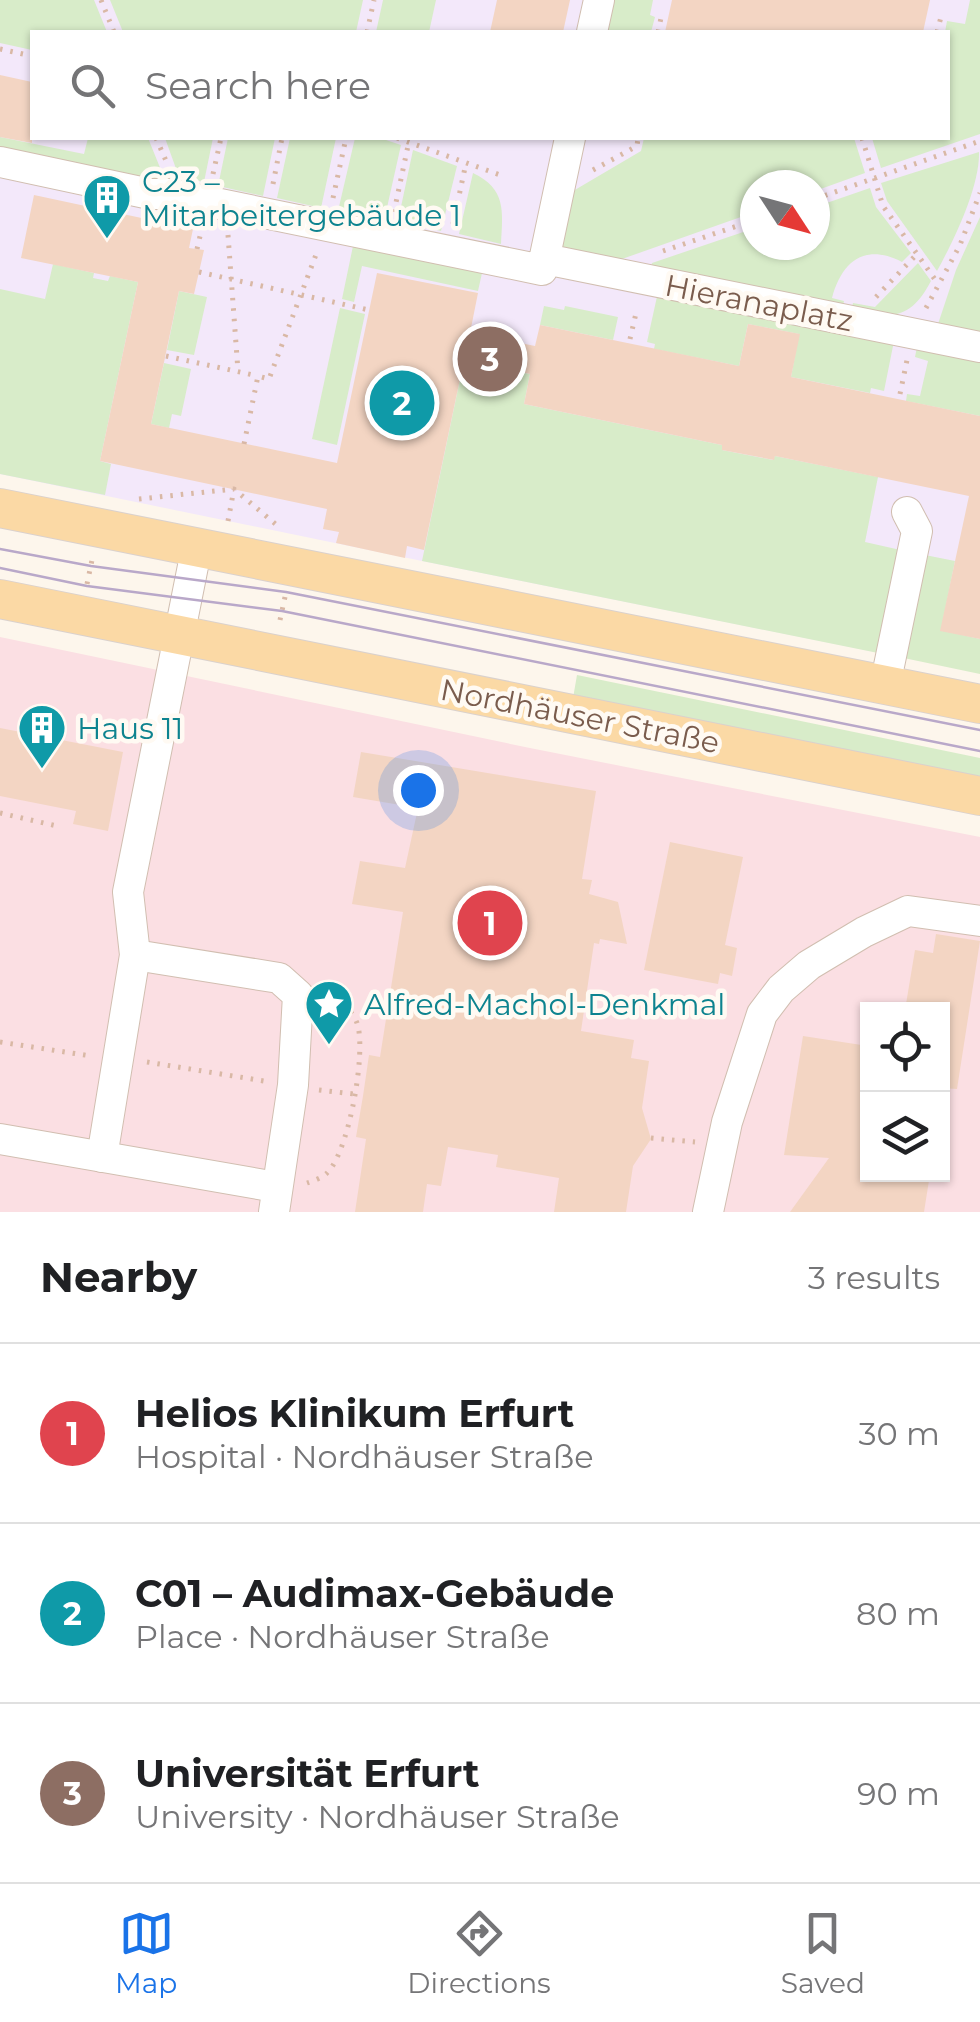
<!DOCTYPE html>
<meta charset="utf-8">
<style>
body{margin:0;font-family:Montserrat,sans-serif;background:#f6f6f6;color:#202124}
.controls{position:absolute;right:30px;bottom:30px;display:grid;overflow:hidden;border-radius:0px;box-shadow:0 2px 8px #0004}
.controls button{width:90px;height:90px;display:grid;place-items:center;padding:0;border:0;border-bottom:2px solid #e0e0e0;background:#fff;color:#202124;font:50px sans-serif}
.compass{position:absolute;left:740px;top:170px;width:90px;height:90px;border-radius:50%;background:#fff;box-shadow:0 2px 8px #0004;rotate:126deg}
.you{position:absolute;left:418px;top:790px;width:35px;height:35px;margin:-25px;border:8px solid #fff;border-radius:50%;background:#1a73e8;box-shadow:0 0 0 15px #1a73e833}
.badge{display:grid;place-items:center;width:65px;height:65px;border-radius:50%;background:#1a73e8;color:#fff;font-size:32px;font-weight:700}
.pin{position:absolute;translate:-50% -50%;border:5px solid #fff;box-shadow:0 2px 10px #0006}
.list{margin:0;padding:0;list-style:none}
h2{display:flex;justify-content:space-between;align-items:center;height:130px;margin:0;padding:0 40px;font-size:42px}
h2 small{font-size:32px;font-weight:400;color:#757577}
.list li{display:grid;grid-template-columns:65px 1fr auto;gap:30px;align-items:center;box-sizing:border-box;height:180px;padding:0 40px;border-top:2px solid #e0e0e0}
.list b{display:block;font-size:38px;white-space:nowrap}
.list p{margin:0;font-size:32px;white-space:nowrap;color:#757577}
.list em{font-size:32px;font-style:normal;color:#757577}
.icon{flex:none;width:55px;height:55px;fill:none;stroke:currentColor;stroke-width:2;stroke-linecap:round;stroke-linejoin:round}
.map{position:relative;flex:none;width:980px;height:1212px;overflow:hidden}
.search{position:absolute;background:#fff;box-shadow:0 2px 8px #0004;left:30px;right:30px;top:30px;height:110px;display:flex;align-items:center;gap:25px;box-sizing:border-box;padding:0 35px;border-radius:0px;color:#757577;font-size:38px}
.sheet{height:670px;background:#fff}
nav{display:flex;justify-content:space-around;align-items:center;box-sizing:border-box;height:140px;border-top:2px solid #e0e0e0;background:#fff;font-size:28px;color:#757577}
nav a{display:grid;justify-items:center;gap:5px}
nav .on{color:#1a73e8}
.map>svg:first-child{display:block}
</style>
<div class="map">
<svg width="980" height="1212" viewBox="0 0 980 1212">
<rect width="100%" height="100%" fill="#fdf6ec"/>
<!-- education -->
<path fill="#f3e8fa" fill-rule="evenodd" d="M0 0H980V670L910 659 422 561 0 474ZM32 32H948V138H32ZM755 185H815V245H755Z"/>
<!-- medical -->
<path fill="#fbdfe3" fill-rule="evenodd" d="M0 637 530 748 980 837V1212H0ZM868 1009H942V1174H868Z"/>
<!-- green -->
<g fill="#d8ecc9">
<path d="M0 0H94L107 32H32V50L0 43Z"/>
<path d="M110 0H363L356 32H123Z"/>
<path d="M383 0H436L429 32H376Z"/>
<path d="M608 0H653L650 15 655 17 651 32H601Z"/>
<path d="M970 0H980V134L881 168 872 138H948V32H945L947 21 965 24Z"/>
<path d="M0 137 84 154 88 138H148L163 175 160 183 0 150Z"/>
<path d="M165 138H213L204 182 179 177Z"/>
<path d="M228 138H275L263 196 218 186Z"/>
<path d="M290 138H336L321 208 277 198Z"/>
<path d="M355 138H380L401 145 384 221 338 211Z"/>
<path d="M644 138H854L865 173 815 191V185H755V212L605 265 558 255 568 194 641 151Z"/>
<path d="M413 150 457 166 441 231 398 221Z"/>
<path d="M979 152C980 186 954 240 937 271L887 201 881 183Z"/>
<path d="M473 173C506 189 503 210 501 244L459 234Z"/>
<path d="M870 188 876 207 911 253 902 262C865 243 842 261 832 298L844 301 842 310 650 273 652 263 755 228V245H815V207Z"/>
<path d="M980 217V338L937 327 956 270Z"/>
<path d="M353 246 482 273 478 291 362 266 354 302 342 299Z"/>
<path d="M918 263 931 281C909 322 892 317 851 311L853 303 875 307Z"/>
<path d="M53 264 94 273 93 278 108 281 110 276 138 282 100 461 111 464 105 495 0 474V289L45 299Z"/>
<path d="M179 291 207 297 194 355 167 350Z"/>
<path d="M658 292 895 336 884 391 871 388 870 393 791 377 799 334 748 324 739 366 654 349 655 344 647 342Z"/>
<path d="M544 306 564 310 565 306 618 317 613 340 540 325Z"/>
<path d="M340 308 365 314 337 445 312 439Z"/>
<path d="M918 342 980 355V416L906 401 907 394 920 396 928 361 915 357Z"/>
<path d="M464 360 530 374 524 404 722 445V450L773 460 775 456 878 477 865 542 905 551 883 654 422 561Z"/>
<path d="M164 363 191 369 181 416 172 414 169 428 151 424Z"/>
<path d="M920 554 955 561 941 630 980 639V674L899 657Z"/>
<path d="M577 675 980 758V780L573 698Z"/>
</g>
<!-- building -->
<g fill="#f3d5c3">
<path d="M497 0H570L563 32H490Z"/>
<path d="M672 0H930L923 32H665Z"/>
<path d="M0 75 32 82V143L0 137Z"/>
<path d="M34 195 193 229 189 248 204 250 194 294 179 291 151 424 337 463 377 273 478 293 470 333 535 346 540 325 739 366 748 324 800 334 791 377 980 416V639L940 631 969 496 775 456 774 460 722 450V445L524 404 530 374 464 360 424 550 407 546 405 558 336 543 339 532 323 529 327 509 100 461 138 282 21 258Z"/>
<path d="M0 728 123 752 108 831 73 824 76 811 0 796Z"/>
<path d="M361 752 596 791 582 879 592 880 589 894 618 902 627 944 600 939 599 944 594 943 581 1031 634 1040 631 1058 649 1061 642 1108 651 1139 633 1166 626 1212H554L559 1178 496 1167 498 1155 448 1147 441 1186 427 1184 423 1212H355L366 1139 356 1137 363 1096 369 1055 380 1057 403 912 352 904 360 861 405 868 418 808 353 797Z"/>
<path d="M670 842 743 857 725 945 737 948 732 976 720 973 718 984 644 970Z"/>
<path d="M936 934 980 941 957 1089 942 1088V1010H905L915 950 933 953Z"/>
<path d="M803 1036 868 1046V1174H930L924 1212H790L829 1158 784 1155Z"/>
</g>
<g fill="none" stroke-linecap="round" stroke-linejoin="round">
<!-- minor casing -->
<g stroke="#d1beb0" stroke-width="32">
<g id="minor">
<path d="M592 32 599 0"/>
<path d="M0 162 150 194H171L542 270 570 138"/>
<path d="M545 259 980 347"/>
<path d="M885 685 917 531 907 512"/>
<path d="M135 955 279 978 298 995 293 1085 274 1212"/>
<path d="M0 1139 276 1187"/>
<path d="M102 1157 135 955 128 892 197 546"/>
<path d="M708 1212 727 1122 762 1014 781 989 809 965 864 932 908 911 980 921"/>
</g>
</g>
<!-- major casing -->
<g stroke="#dad1cd" stroke-width="40">
<g id="major">
<path d="M0 508 980 704"/>
<path d="M0 599 980 796"/>
</g>
</g>
<!-- path -->
<g stroke="#d9b8a5" stroke-width="5" stroke-dasharray="2.5 8" stroke-linecap="butt">
<path d="M101 0 114 32"/>
<path d="M367 32 374 0"/>
<path d="M658 32 661 18"/>
<path d="M937 32 941 17"/>
<path d="M0 49 32 56"/>
<path d="M156 138 167 163"/>
<path d="M397 138 503 176"/>
<path d="M862 138 883 206 939 285"/>
<path d="M593 170 637 146 638 138"/>
<path d="M213 174 221 138"/>
<path d="M273 184 282 138"/>
<path d="M333 198 346 138"/>
<path d="M815 199 980 141"/>
<path d="M394 212 409 141"/>
<path d="M453 224 466 163"/>
<path d="M228 235 238 371"/>
<path d="M197 249 201 232"/>
<path d="M663 251 755 220"/>
<path d="M199 272 369 310"/>
<path d="M876 297 916 255"/>
<path d="M926 308 960 245 980 193"/>
<path d="M630 339 637 309"/>
<path d="M166 356 258 376"/>
<path d="M900 394 907 360"/>
<path d="M244 444 258 376 269 379 317 252"/>
<path d="M139 499 234 489 279 527"/>
<path d="M228 521 234 489"/>
<path d="M87 584 92 560"/>
<path d="M280 620 285 597"/>
<path d="M0 813 57 826"/>
<path d="M0 1042 91 1056"/>
<path d="M147 1062 264 1081"/>
<path d="M319 1090 354 1094"/>
<path d="M651 1138 695 1142"/>
<path d="M307 1183C313 1181 322 1178 327 1173 349 1152 367 1050 357 1023 352 1010 341 1002 330 997"/>
</g>
<!-- minor -->
<use href="#minor" stroke="#fff" stroke-width="30"/>
<!-- major -->
<use href="#major" stroke="#fbd9a5" stroke-width="38"/>
<!-- tram -->
<g stroke="#b9a8c9" stroke-width="2.5">
<path d="M0 549 91 566 286 592 980 730"/>
<path d="M0 568 87 586 282 611 980 751"/>
</g>
</g>
<!-- icons -->
<defs>
<g id="building-pin" transform="scale(2.5)"><path d="M0 17L-7.5 6A9.5 9.5 0 1 1 7.5 6Z" fill="#0f9aa8" stroke="#fffaf3"/><path d="M-4-6H4V6H1V3H-1V6H-4ZM-2.5-4.3h1.7v1.8h-1.7ZM.8-4.3h1.7v1.8H.8ZM-2.5-1h1.7V.8h-1.7ZM.8-1h1.7V.8H.8Z" fill="#fff"/></g>
<g id="sight-pin" transform="scale(2.5)"><path d="M0 17L-7.5 6A9.5 9.5 0 1 1 7.5 6Z" fill="#0f9aa8" stroke="#fffaf3"/><path d="M0-6L1.8-2.2L6-1.7L2.9 1.2L3.7 5.4L0 3.3L-3.7 5.4L-2.9 1.2L-6-1.7L-1.8-2.2Z" fill="#fff"/></g>
</defs>
<g fill-rule="evenodd">
<use href="#building-pin" x="107" y="198"/>
<use href="#building-pin" x="42" y="728"/>
<use href="#sight-pin" x="329" y="1004"/>
</g>
<g text-anchor="middle" dominant-baseline="central" stroke-width="9" stroke-linejoin="round" paint-order="stroke">
<!-- culture labels -->
<g font-size="30" fill="#0d838f" stroke="#fffaf3" text-anchor="start">
<text x="142" y="181">C23 –<tspan x="142" dy="34">Mitarbeitergebäude 1</tspan></text>
<text x="77" y="728">Haus 11</text>
<text x="364" y="1004">Alfred-Machol-Denkmal</text>
</g>
<!-- street labels -->
<g font-size="30" fill="#7a5c4d" stroke="#fffaf3">
<text transform="translate(759 303) rotate(11)">Hieranaplatz</text>
<text transform="translate(580 716) rotate(11)">Nordhäuser Straße</text>
</g>
</g>
</svg>
<div class="controls">
<button><svg class="icon" aria-label="locate" viewBox="0 0 24 24"><circle cx="12" cy="12" r="6"/><path d="M12 2v4M12 18v4M2 12h4M18 12h4"/></svg></button>
<button><svg class="icon" aria-label="layers" viewBox="0 0 24 24"><path d="M12 4l9 5-9 5-9-5zM3 14l9 5 9-5"/></svg></button>
</div>
<svg class="compass" viewBox="-18 -18 36 36"><path d="M0-13l5 13h-10z" fill="#e53935"/><path d="M0 13l5-13h-10z" fill="#757577"/></svg>
<div class="you"></div>
<div class="pin badge" style="left:490px;top:923px;background:#e0444e">1</div>
<div class="pin badge" style="left:402px;top:403px;background:#0f9aa8">2</div>
<div class="pin badge" style="left:490px;top:359px;background:#8d6e63">3</div>
<div class="search"><svg class="icon" aria-label="search" viewBox="0 0 24 24"><circle cx="10" cy="10" r="6"/><path d="M15 15l6 6"/></svg>Search here</div>
</div>
<section class="sheet">
<h2>Nearby<small>3 results</small></h2>
<ul class="list">
<li><span class="badge" style="background:#e0444e">1</span><div><b>Helios Klinikum Erfurt</b><p>Hospital · Nordhäuser Straße</p></div><em>30 m</em></li>
<li><span class="badge" style="background:#0f9aa8">2</span><div><b>C01 – Audimax-Gebäude</b><p>Place · Nordhäuser Straße</p></div><em>80 m</em></li>
<li><span class="badge" style="background:#8d6e63">3</span><div><b>Universität Erfurt</b><p>University · Nordhäuser Straße</p></div><em>90 m</em></li>
</ul>
</section>
<nav>
<a class="on"><svg class="icon" aria-label="map" viewBox="0 0 24 24"><path d="M3 6l6-2 6 2 6-2v14l-6 2-6-2-6 2zM9 4v14M15 6v14"/></svg>Map</a>
<a><svg class="icon" aria-label="directions" viewBox="0 0 24 24"><path d="M12 3l9 9-9 9-9-9zM9 14v-3h6M13 9l2 2-2 2"/></svg>Directions</a>
<a><svg class="icon" aria-label="saved" viewBox="0 0 24 24"><path d="M7 4h10v16l-5-4-5 4z"/></svg>Saved</a>
</nav>
